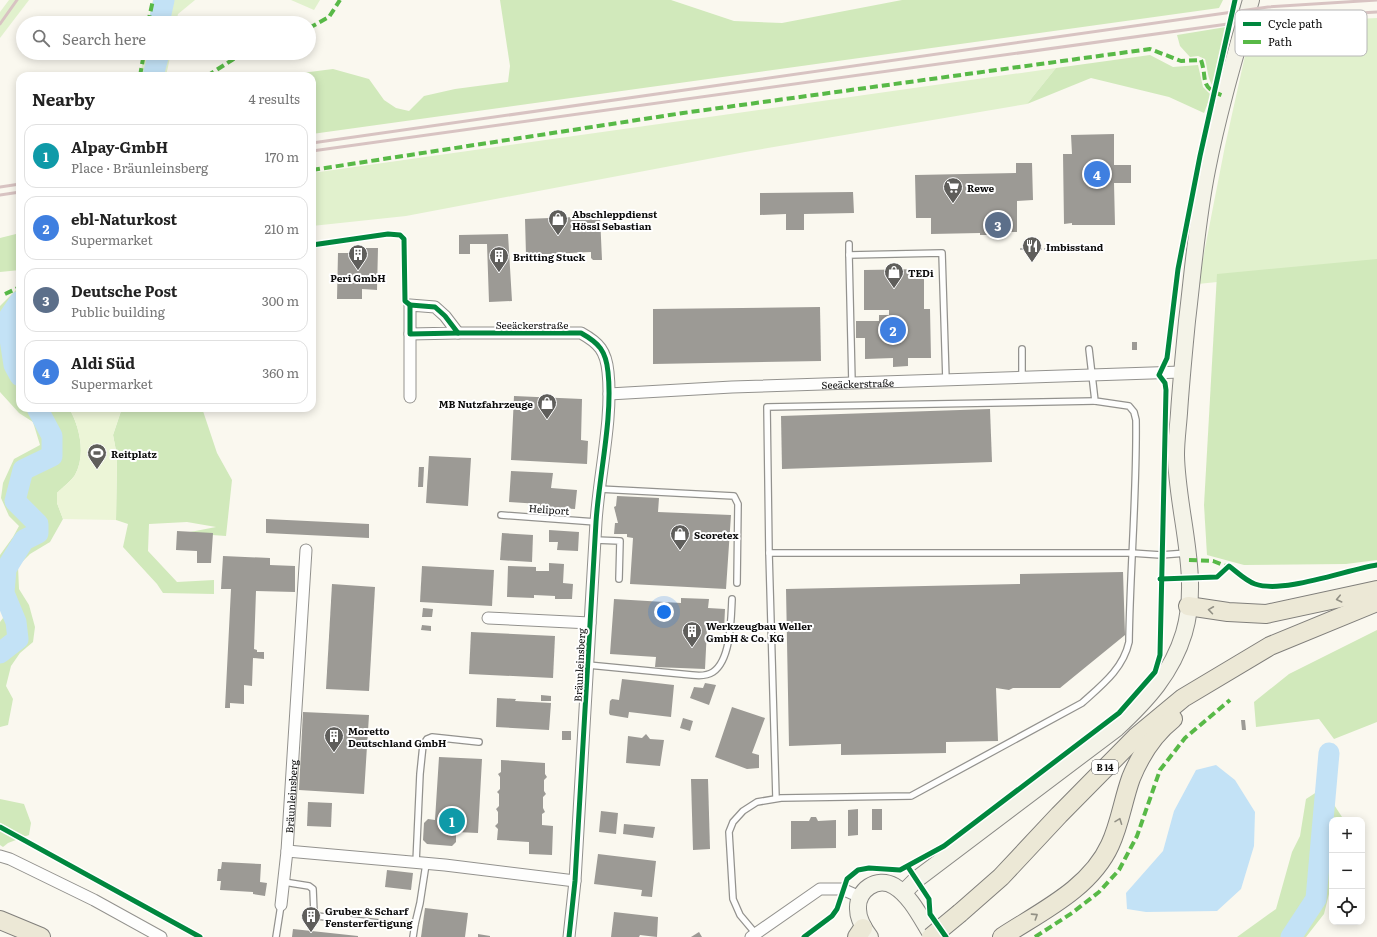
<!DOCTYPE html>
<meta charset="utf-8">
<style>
body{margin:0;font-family:Literata,serif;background:#f6f6f6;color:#222}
.controls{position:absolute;right:12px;bottom:12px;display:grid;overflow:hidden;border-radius:8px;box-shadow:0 2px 10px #0003}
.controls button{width:36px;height:36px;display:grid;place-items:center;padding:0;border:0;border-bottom:1px solid #e0e0e0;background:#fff;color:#222;font:20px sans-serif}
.you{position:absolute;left:664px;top:612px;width:14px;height:14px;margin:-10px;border:3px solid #fff;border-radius:50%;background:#1a73e8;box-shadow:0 0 0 6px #1a73e833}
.badge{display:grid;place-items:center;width:26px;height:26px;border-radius:50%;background:#7c3aed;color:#fff;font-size:13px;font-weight:700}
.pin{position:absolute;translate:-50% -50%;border:2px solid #fff;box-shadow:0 1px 4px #0006}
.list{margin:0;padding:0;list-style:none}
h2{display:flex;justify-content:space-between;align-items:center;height:52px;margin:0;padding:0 16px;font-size:17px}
h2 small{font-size:13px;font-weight:400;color:#767676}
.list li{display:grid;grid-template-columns:26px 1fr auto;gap:12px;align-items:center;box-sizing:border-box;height:64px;margin:0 8px 8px;padding:0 8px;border:1px solid #e0e0e0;border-radius:12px}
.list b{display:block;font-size:15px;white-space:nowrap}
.list p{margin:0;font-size:13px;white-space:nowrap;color:#767676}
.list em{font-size:13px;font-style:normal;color:#767676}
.icon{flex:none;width:22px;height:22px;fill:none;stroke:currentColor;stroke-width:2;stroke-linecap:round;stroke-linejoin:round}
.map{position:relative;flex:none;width:1377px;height:937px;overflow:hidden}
.search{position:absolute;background:#fff;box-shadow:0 2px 10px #0003;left:16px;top:16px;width:300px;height:44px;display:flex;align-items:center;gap:10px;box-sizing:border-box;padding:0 14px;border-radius:22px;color:#767676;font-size:15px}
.panel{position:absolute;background:#fff;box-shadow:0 2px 10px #0003;left:16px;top:72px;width:300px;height:340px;border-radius:12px}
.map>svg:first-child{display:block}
</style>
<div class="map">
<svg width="1377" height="937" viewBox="0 0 1377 937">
<rect width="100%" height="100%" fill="#faf8ef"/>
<!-- green -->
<g fill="#e1f1cd">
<path d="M9 0H29L0 38V12Z"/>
<path d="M153 0H195L178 14 176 23H148Z"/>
<path d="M291 0H320L314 10Z"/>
<path d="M1377 18V270L1274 276 1198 284 1225 146 1252 24Z"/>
<path d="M144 53H171L166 76H140Z"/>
<path d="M1056 68 1027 104 745 152 406 216 312 226V173Z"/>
</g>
<!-- forest -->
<g fill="#d1e9bb">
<path d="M500 0H671L734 21 782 23 902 0H1223L1219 8 312 134V76H278L333 69 369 79 384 100 396 108 409 111 424 96 455 89 508 82 510 66Z"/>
<path d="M1226 27 1213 86C1207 78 1208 69 1205 59L1198 56 1190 57 1180 46 1177 35Z"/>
<path d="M1150 55 1173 67 1198 65 1203 87 1211 95 1204 113 1169 97 1091 78 1027 104 1056 68Z"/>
<path d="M20 233V270L0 272V238Z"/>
<path d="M1377 259V560L1346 564 1244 565 1207 555 1204 505 1217 274Z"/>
<path d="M20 286V408H69C80 427 86 455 75 475 71 481 63 487 57 493V503L63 519 50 542 30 554 18 566 19 589 29 605 35 627 33 642 20 653 11 666 6 686 13 699 8 725 0 727V622L3 618V605L0 596V555L13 537 19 526 9 516 1 498 3 483 14 459 40 445 33 422 19 413 0 392V306Z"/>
<path d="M122 408H202L217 453 232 480 226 536 185 533 216 527 187 522 149 524 148 551 177 582 214 580V594L163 593 157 584 123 547 128 524 116 520 117 456 113 435Z"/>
<path d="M1377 630V722L1334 739 1319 719 1256 727 1254 702 1289 674Z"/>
<path d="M1323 788 1344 820H1332V882L1324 914 1306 937H1237L1276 909 1292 852 1300 836 1306 799Z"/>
<path d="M0 799 24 804 31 823 29 835 8 843 3 847 0 845Z"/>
</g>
<!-- pitch -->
<path fill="#ecf5d7" d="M69 408H122L113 435 117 456 116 520 63 519 57 503V493C63 487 71 481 75 475 86 455 80 427 69 408Z"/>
<!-- water -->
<path fill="#c3e2f6" d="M1216 765 1235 780 1255 812 1254 846 1241 889 1217 911 1146 912 1127 909 1126 893 1163 851 1174 811 1196 770Z"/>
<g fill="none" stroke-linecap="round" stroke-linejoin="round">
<!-- river -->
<g stroke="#c3e2f6" stroke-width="21">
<path d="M159 23 164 0"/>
<path d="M153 76 159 53"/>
<path d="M20 301 7 320 14 365 20 376"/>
<path d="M0 653 18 639 16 622 4 593 6 569 24 540 38 533V524L15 501 23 470 52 456V436L37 408"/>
<path d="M1291 937 1316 899 1329 753"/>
</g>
</g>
<!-- building -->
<g fill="#9c9a95">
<path d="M1114 134V165H1131V183H1114L1115 225H1072V223L1064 224 1063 154H1072L1071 135Z"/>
<path d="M1016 163H1032L1033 200 1017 201V232H999L1000 235H980V233L931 234V218H916L915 175 1016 173Z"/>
<path d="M853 192 854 213 804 214V230H786V214L760 215V193Z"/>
<path d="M600 216 602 260H593L591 258V252L526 255 525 219Z"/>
<path d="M508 234 512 301 489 302 487 244H470V254H459V235Z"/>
<path d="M359 248H378L377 290 362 289V299H337L338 253H359Z"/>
<path d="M924 269V309H930L931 358H908V366L893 367V358L865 359V338H856V321H879V315H889V310H864V270Z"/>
<path d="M820 307 821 361 653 364V309Z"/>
<rect x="1132" y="342" width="5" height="8"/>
<path d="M514 396 582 399 581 440 588 441 587 464 511 460Z"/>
<path d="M990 409 992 462 782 469 781 416Z"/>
<path d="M429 456 471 458 468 506 426 503Z"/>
<path d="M419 467H424L423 487H418Z"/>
<path d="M511 471 553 473 551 488 577 490 575 509 540 507V504L509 502Z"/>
<path d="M617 496 659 498 658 512 731 515 726 589 630 584 633 538 627 537V534H614L615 523H618L614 507 616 506Z"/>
<path d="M266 519 369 524V538L266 533Z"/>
<path d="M549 530 579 532 578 551 557 550 558 542H549Z"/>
<path d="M177 531 213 533 211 563H197V551L176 550Z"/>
<path d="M502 533 533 535 532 562 500 560Z"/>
<path d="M223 556 270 558V565L295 566V592L256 591 254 649 257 650V652H264V659L253 658 252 686 244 685V704L230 703V708H225L231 589H221Z"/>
<path d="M549 563 564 564 563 583 573 584 572 599H555V596L534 595V598L507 597 508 566 536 567V571H549Z"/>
<path d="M422 566 494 570 492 606 420 602Z"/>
<path d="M1123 572 1125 635 1060 688H1013L1009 690 996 688 998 741 946 742V753L841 755V744L789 746 786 589 1020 584V574Z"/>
<path d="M332 584 375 587 369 691 326 689Z"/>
<path d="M681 598 709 599 708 608 725 609 724 630 707 629 705 669 655 667 656 657 610 654 614 599 681 603Z"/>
<path d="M423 608 433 609 432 617H422Z"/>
<path d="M422 625 431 626V631L421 630Z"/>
<path d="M471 632 555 636 553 678 469 674Z"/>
<path d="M622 679 674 685 671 717 629 712 628 718 610 715 609 713 610 701 612 699 619 700Z"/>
<path d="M705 683 716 685 709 705 690 698 694 687 703 688Z"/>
<path d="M541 695 551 696V701H541Z"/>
<path d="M497 698 516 699 515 701 551 703 549 730 496 727Z"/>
<path d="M732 707 765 718 752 753 759 755V768L747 769 715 757Z"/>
<path d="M303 712 369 715 364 794 299 790Z"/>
<path d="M683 718 693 721 690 731 680 728Z"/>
<path d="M1241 720H1245L1246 730H1242Z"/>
<rect x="562" y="731" width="9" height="9"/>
<path d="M646 734 650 739 664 740 660 766 626 763 628 736 642 738Z"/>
<path d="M439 757 482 759 478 833 456 832V842L452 846 427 844 423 840 424 823 428 819 435 820Z"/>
<path d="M501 760 545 763V774L547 777 544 780V791L546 794 543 797V808L545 812 542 814V825L553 826 552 855 529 854V842L497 840 498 829 495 826 498 823V812L496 809 499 806V794L497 792 500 789V777L498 774 501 772Z"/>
<path d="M691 779H708L710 849 693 850Z"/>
<path d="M308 802 332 803 331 827 307 826Z"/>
<path d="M858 809V835L848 836V810Z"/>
<rect x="872" y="809" width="10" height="21"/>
<path d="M601 811 618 813 616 834 599 832Z"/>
<path d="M811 817H816L818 821 836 820V848L791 849V821H809Z"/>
<path d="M624 824 655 827 653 838 623 834Z"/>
<path d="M598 854 656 861 652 897 641 896 642 890 594 884Z"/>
<path d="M222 862 261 864 260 882 267 883 265 896 253 894V892L220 890 221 881H217L218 869H221Z"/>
<path d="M387 870 413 873 411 890 385 887Z"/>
<path d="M425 908 468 913 465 937H421Z"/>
<path d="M614 912 658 917 657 937 640 935 639 937H611Z"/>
<path d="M293 929 358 936V937H292Z"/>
<path d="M699 932 702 937H691Z"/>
<path d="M478 934 490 936V937H478Z"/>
</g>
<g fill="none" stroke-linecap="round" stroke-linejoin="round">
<!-- service casing -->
<g stroke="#93928e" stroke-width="8">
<g id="service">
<path d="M849 255V244"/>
<path d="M1022 349V378"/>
<path d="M852 383 849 255 942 253 946 380"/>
<path d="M599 489 734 496 738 504 737 583"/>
<path d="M501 515 596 522"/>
<path d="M595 540 620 541 619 579"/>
<path d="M769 553 767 407 1095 401"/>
<path d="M588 665 692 675C700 676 707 676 713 672 731 660 731 619 732 599"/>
<path d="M776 798 769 553H1131L1161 555 1187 553"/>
<path d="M416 863 420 774 423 745 427 739 432 737 479 742"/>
<path d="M284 882 309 886 313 889 314 913 317 916 397 925 415 924 420 903 426 864"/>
<path d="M756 934 740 915 733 899 729 832 733 822 743 811 757 802 781 798 911 796 1082 703C1102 685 1123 669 1129 642 1130 568 1137 494 1136 420L1134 412 1129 406 1095 401 1089 349"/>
<path d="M276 937 281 905"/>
<path d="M413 937 415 924"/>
</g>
</g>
<!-- minor casing -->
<g stroke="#93928e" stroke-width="13">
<g id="minor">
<path d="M410 305 435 307 445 316 458 333 410 334Z"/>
<path d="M458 333H581C599 343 606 351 608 372 613 418 599 475 596 522 589 642 582 762 575 881L569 937"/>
<path d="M410 334V397"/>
<path id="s1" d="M609 394 732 387 1181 372"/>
<path d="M488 618 590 623"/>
<path d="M287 851 445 865 575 881"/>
<path d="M0 856 10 859 94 900 161 937"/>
<path id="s2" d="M281 905 287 851 306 550"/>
<path d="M751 937 820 889H842L860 897"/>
</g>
</g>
<!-- secondary casing -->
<g stroke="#898884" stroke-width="18">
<g id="secondary">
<path d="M904 892 917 879 1117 728C1147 700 1172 673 1184 633 1201 576 1177 513 1176 455 1176 441 1178 427 1179 413 1181 382 1184 352 1187 321 1193 271 1197 220 1207 170 1218 113 1235 56 1251 0"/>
<path d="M870 937C864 929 858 919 858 909 857 890 877 876 894 886 911 896 922 920 933 937"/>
</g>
</g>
<!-- primary casing -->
<g stroke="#807f7b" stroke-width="20">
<g id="primary">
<path d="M1188 606 1228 612 1266 614 1377 590"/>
<path d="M960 913 1001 877 1059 815 1136 737 1183 698 1270 646 1377 602"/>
<path d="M0 920 41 937"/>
<path d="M857 937 863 928"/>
<path d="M1002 937C1040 912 1090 889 1110 845 1120 824 1123 800 1131 778 1140 756 1154 734 1173 719"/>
</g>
</g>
<!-- path -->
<path stroke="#b7b7b5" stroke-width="2" stroke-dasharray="4 2" stroke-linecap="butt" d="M1020 249H1057"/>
<!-- service -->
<use href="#service" stroke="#fefefd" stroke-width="5.5"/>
<!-- minor -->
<use href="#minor" stroke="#fefefd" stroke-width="11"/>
<!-- secondary -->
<use href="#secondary" stroke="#f4f3e8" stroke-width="16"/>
<!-- primary -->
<use href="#primary" stroke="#ece8d6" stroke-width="18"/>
<!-- rail -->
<g stroke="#d8c3c2" stroke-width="3">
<path d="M0 24 17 0"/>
<path d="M312 143 1268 7 1377 0"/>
<path d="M312 151 1271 18 1377 12"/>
<path d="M0 187 20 184"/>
<path d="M0 195 20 192"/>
</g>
<!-- primary-bridge casing -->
<g stroke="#807f7b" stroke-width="20" stroke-linecap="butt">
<path id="primary-bridge" d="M931 937 960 913"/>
</g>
<!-- primary-bridge -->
<use href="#primary-bridge" stroke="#ece8d6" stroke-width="18"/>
<!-- quiet -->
<g stroke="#58b947" stroke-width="4" stroke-dasharray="8 4" stroke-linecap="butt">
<path d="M148 23 153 0"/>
<path d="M309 28 329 17 340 0"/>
<path d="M140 76 144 53"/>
<path d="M207 76 243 53"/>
<path d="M312 170 683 113 1150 49 1181 61 1201 60C1208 80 1198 87 1224 96"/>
<path d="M5 294 20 287"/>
<path d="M1189 560 1213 561 1231 568"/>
<path d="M1035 937 1072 913 1099 892 1119 870 1137 836 1160 770 1185 738 1230 700"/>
</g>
<!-- cycleway casing -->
<g stroke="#fff" stroke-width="8">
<g id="cycleway">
<path d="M312 245 388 234 400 235 404 239 405 301 410 305"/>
<path d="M410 305 435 307 445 316 458 333 410 334Z"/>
<path d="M458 333H581C599 343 606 351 608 372 613 418 599 475 596 522 589 642 582 762 575 881L569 937"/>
<path d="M1160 579 1217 577 1229 566C1237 572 1246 581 1255 584 1283 594 1346 570 1377 565"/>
<path d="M0 827 200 937"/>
<path d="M908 867 929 899 930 914 946 937"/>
<path d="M804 937 832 916 837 909 847 879 858 870 869 868 900 870 944 846 1119 713 1155 672 1160 655 1166 390 1165 383 1159 375 1167 358 1178 269 1200 156 1235 0"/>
</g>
</g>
<!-- cycleway -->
<use href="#cycleway" stroke="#00873e" stroke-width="5"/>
</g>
<!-- one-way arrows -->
<defs><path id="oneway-chevron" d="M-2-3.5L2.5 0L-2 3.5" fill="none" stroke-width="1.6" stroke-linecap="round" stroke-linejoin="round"/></defs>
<g stroke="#929085">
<use href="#oneway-chevron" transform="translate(1339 599) rotate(167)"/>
<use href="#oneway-chevron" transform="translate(1211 610) rotate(-172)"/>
<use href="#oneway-chevron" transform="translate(1119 821) rotate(-69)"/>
<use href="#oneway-chevron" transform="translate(1035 916) rotate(-33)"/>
</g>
<!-- icons -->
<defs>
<g id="supermarket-pin" transform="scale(1)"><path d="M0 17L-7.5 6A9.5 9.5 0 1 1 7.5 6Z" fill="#5f5e5b" stroke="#fff"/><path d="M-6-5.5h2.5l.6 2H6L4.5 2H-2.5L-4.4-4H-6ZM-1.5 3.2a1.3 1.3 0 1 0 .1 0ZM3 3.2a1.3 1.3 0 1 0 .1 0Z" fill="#fff"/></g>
<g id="shop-pin" transform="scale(1)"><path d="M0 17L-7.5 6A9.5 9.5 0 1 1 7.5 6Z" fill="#5f5e5b" stroke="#fff"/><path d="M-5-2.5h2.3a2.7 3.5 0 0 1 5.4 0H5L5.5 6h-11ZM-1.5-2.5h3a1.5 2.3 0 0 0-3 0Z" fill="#fff"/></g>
<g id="restaurant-pin" transform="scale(1)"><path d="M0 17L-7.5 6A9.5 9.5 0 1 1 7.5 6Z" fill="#5f5e5b" stroke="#fff"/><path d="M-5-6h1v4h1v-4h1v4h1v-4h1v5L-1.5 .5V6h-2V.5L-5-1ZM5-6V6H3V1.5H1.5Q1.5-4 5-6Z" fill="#fff"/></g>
<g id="building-pin" transform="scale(1)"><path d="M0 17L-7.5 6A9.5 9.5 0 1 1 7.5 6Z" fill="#5f5e5b" stroke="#fff"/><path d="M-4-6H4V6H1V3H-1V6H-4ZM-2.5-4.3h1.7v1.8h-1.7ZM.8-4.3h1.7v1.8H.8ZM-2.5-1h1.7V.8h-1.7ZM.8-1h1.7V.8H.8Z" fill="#fff"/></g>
<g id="stadium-pin" transform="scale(1)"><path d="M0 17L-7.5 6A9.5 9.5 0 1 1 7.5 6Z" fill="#5f5e5b" stroke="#fff"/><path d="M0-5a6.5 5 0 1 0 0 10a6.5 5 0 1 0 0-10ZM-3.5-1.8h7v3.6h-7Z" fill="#fff"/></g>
</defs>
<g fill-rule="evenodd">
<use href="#supermarket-pin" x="953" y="187"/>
<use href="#shop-pin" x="558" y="219"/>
<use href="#restaurant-pin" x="1032" y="246"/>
<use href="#building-pin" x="358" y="254"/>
<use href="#building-pin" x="499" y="256"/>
<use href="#shop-pin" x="894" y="272"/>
<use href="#shop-pin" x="547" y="403"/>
<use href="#stadium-pin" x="97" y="453"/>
<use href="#shop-pin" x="680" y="534"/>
<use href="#building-pin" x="692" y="631"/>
<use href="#building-pin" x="334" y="736"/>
<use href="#building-pin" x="311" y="916"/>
</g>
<g text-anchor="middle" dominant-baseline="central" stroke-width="4" stroke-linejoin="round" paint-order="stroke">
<!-- shield labels -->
<rect fill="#fff" stroke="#545454" stroke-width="1" x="1092" y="760" width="26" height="14" rx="3"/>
<g font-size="9" font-weight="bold" fill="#0b0b0b">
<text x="1105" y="767">B 14</text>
</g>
<!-- poi labels -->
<g font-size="10" font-weight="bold" fill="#0b0b0b" stroke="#fff" text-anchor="start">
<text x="967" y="187">Rewe</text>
<text x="572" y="213">Abschleppdienst<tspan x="572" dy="12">Hössl Sebastian</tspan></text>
<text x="1046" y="246">Imbisstand</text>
<text x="513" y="256">Britting Stuck</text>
<text x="908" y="272">TEDi</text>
<text x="358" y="277" text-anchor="middle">Peri GmbH</text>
<text x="533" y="403" text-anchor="end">MB Nutzfahrzeuge</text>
<text x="111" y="453">Reitplatz</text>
<text x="694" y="534">Scoretex</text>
<text x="706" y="625">Werkzeugbau Weller<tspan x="706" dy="12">GmbH &amp; Co. KG</tspan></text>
<text x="348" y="730">Moretto<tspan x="348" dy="12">Deutschland GmbH</tspan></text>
<text x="325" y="910">Gruber &amp; Scharf<tspan x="325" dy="12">Fensterfertigung</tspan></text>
</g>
<!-- street labels -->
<g font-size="10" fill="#0b0b0b" stroke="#fff">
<text x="532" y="324">Seeäckerstraße</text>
<text stroke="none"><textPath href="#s1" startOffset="249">Seeäckerstraße</textPath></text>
<text transform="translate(549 509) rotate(4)">Heliport</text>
<text transform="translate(579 665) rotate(-87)">Bräunleinsberg</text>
<text stroke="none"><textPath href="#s2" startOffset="109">Bräunleinsberg</textPath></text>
</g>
</g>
<!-- legend -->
<rect x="1235" y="10" width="132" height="46" rx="6" fill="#fff" stroke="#b6b6b6" stroke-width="1"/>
<rect x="1243" y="22" width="18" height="4" fill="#00873e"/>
<rect x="1243" y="40" width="18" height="4" fill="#58b947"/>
<g font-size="11" fill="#0b0b0b">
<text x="1268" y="28">Cycle path</text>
<text x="1268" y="46">Path</text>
</g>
</svg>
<div class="controls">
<button>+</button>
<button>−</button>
<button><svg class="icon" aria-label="locate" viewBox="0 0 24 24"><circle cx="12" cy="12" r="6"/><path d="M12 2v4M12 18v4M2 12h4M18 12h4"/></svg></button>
</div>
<div class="you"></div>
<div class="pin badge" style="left:452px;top:821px;background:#0f9aa8">1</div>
<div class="pin badge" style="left:893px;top:330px;background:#3f7fe0">2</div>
<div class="pin badge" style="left:998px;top:225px;background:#5c6f8a">3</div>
<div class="pin badge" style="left:1097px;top:174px;background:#3f7fe0">4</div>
<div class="search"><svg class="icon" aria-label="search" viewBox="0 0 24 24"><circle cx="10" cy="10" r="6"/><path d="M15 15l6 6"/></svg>Search here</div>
<section class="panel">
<h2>Nearby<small>4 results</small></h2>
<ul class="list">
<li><span class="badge" style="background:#0f9aa8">1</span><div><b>Alpay-GmbH</b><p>Place · Bräunleinsberg</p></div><em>170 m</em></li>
<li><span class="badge" style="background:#3f7fe0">2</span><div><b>ebl-Naturkost</b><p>Supermarket</p></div><em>210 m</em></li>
<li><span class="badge" style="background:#5c6f8a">3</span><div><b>Deutsche Post</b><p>Public building</p></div><em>300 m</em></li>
<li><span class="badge" style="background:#3f7fe0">4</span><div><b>Aldi Süd</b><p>Supermarket</p></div><em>360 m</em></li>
</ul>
</section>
</div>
